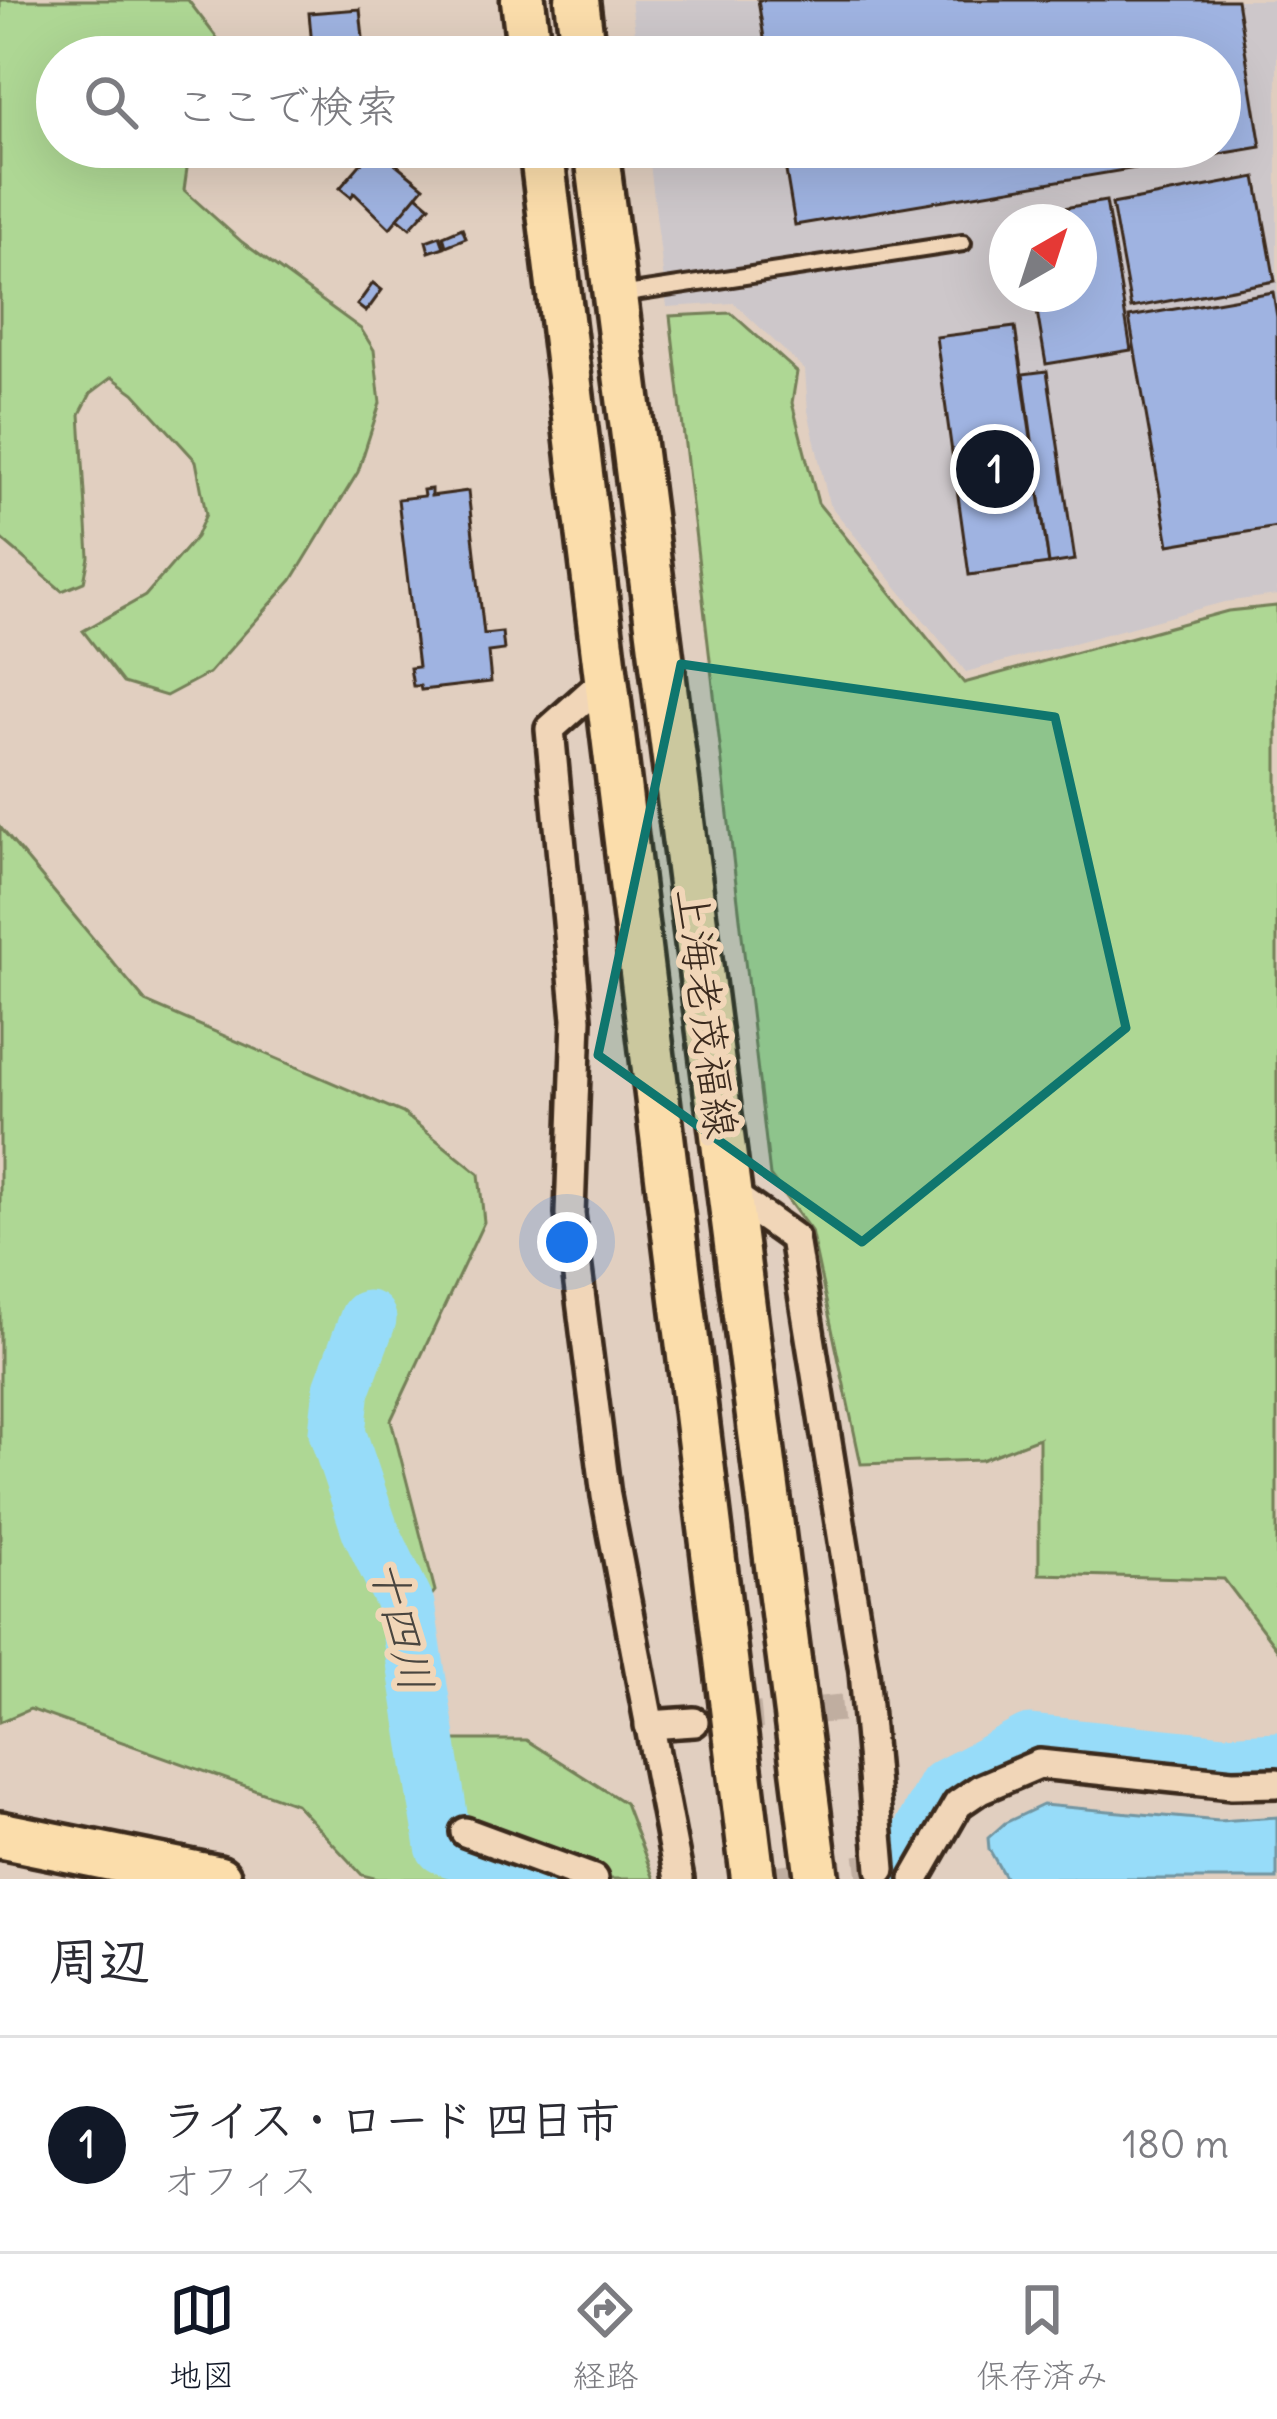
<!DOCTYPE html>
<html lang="ja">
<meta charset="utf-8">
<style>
body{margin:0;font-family:Delius,"Klee One",sans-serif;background:#f2f2f3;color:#2b2b33}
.compass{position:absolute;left:989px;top:204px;width:108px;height:108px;border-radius:50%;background:#fff;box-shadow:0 12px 48px #0002;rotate:39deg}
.you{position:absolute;left:567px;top:1242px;width:42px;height:42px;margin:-30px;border:9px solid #fff;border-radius:50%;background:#1a73e8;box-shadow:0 0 0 18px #1a73e833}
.badge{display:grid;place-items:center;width:78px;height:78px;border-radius:50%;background:#111827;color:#fff;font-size:39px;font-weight:700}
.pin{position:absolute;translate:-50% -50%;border:6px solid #fff;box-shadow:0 3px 12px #0006}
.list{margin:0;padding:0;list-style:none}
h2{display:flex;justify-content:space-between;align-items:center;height:156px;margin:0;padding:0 48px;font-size:51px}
h2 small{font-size:39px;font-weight:400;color:#7c7c81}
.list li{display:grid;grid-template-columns:78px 1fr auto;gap:36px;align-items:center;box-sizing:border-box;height:216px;padding:0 48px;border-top:3px solid #e1e1e2}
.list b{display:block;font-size:45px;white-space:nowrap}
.list p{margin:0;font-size:39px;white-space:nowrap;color:#7c7c81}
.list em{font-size:39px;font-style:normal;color:#7c7c81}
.icon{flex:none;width:66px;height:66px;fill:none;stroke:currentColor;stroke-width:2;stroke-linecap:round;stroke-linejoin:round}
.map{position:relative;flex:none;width:1277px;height:1879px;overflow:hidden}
.search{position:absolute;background:#fff;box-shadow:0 12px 48px #0002;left:36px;right:36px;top:36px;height:132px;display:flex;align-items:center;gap:30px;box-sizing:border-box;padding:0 42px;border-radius:66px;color:#7c7c81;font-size:45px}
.sheet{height:372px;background:#fff}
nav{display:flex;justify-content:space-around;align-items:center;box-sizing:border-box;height:168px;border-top:3px solid #e1e1e2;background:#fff;font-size:33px;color:#7c7c81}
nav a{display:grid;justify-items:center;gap:6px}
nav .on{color:#111827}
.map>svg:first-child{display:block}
</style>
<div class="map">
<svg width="1277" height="1879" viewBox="0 0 1277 1879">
<rect width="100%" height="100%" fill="#e1cfc0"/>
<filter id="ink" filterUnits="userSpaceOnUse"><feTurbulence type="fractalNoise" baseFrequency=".00833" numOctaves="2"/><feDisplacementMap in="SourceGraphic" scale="24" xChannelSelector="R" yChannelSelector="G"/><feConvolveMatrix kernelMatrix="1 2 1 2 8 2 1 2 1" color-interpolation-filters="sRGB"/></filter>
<g filter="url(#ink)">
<!-- built -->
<path fill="#cdc7ca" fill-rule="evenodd" d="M631 0H1277V595L1224 602 966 672 829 504 808 411 805 370 734 303 667 307 648 147H1220V57H638ZM1007 222H1079V294H1007Z"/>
<!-- green -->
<g fill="#aed794" stroke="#748059" stroke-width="3">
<path d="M0 0H188L217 38 207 57H57V147H190L184 190 242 242 361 329 374 350 380 403 358 472 292 580 209 673 166 696 123 683 83 631 145 596 196 537 206 514 196 461 134 393 112 377 91 393 80 414 89 557 84 582 62 591 0 538Z"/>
<path d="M731 313 797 372 792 403 818 503 964 683 1228 611 1277 606V1649L1224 1579 1039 1574V1438L981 1460 861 1464 811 1231 770 1176 670 316Z"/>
<path d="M0 827 146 1002 403 1113 479 1174 484 1222 391 1420 435 1591 420 1610V1704L453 1740H526L625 1803 654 1879H378L362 1875 296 1804 30 1709 0 1722Z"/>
</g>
<!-- water -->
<path fill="#97dcf9" stroke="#7295a1" stroke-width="3" d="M1043 1805 1219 1821 1277 1817V1879H1006L989 1849 988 1838 1005 1823Z"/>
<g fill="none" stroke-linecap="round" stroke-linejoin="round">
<!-- river -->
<g stroke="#97dcf9" stroke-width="57">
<path d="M368 1319 342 1389 337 1432 370 1530 406 1605 444 1846 536 1879"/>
<path d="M897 1879 945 1788 1030 1743 1225 1763 1277 1760"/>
</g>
</g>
<!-- building -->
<g fill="#9fb3e1" stroke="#3b2a1e" stroke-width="3">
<path d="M758 0H1237L1261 147 795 225 782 147H1220V57H767Z"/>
<path d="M360 9 365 57H313L309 13Z"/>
<path d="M375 147 424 187 390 228 354 193 351 197 340 188Z"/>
<path d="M1256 177 1275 281 1131 308 1112 204Z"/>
<path d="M417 195 430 206 410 228 398 218Z"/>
<path d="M1106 201 1131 350 1046 364 1034 294H1079V222H1022L1021 215Z"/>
<path d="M462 228 466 238 446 246 443 236Z"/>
<path d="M440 236 444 247 429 252 426 241Z"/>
<path d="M373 283 382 290 366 312 357 305Z"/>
<path d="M1273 292 1277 317V527L1169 545 1129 317Z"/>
<path d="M1015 327 1049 564 969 575 936 337Z"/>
<path d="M1047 371 1075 560 1049 564 1023 374Z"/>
<path d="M431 489V496L468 491 484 634 502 632 504 650 488 652 491 682 421 690 420 686H413L410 668 418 667 398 499 424 496 423 490Z"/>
</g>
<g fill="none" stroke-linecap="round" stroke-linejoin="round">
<!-- minor-tunnel -->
<g stroke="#c0aea0" stroke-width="27" stroke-dasharray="27 14" stroke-linecap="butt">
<path d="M694 1722 842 1708"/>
<path d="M775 1879 871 1867"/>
</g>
<!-- service casing -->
<g stroke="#3b2a1e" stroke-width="22">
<path id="service" d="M620 295 963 243"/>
</g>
<!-- minor casing -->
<g stroke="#3b2a1e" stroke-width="36">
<g id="minor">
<path d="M606 679 550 729 577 1019 570 1214 606 1496 679 1879"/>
<path d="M730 1193 794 1238 864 1671 881 1869"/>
<path d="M649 1725 694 1722"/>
<path d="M465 1832 593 1879"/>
<path d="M915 1879 958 1804 980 1789 1039 1764 1232 1784 1277 1783"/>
</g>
</g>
<!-- primary casing -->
<g stroke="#3b2a1e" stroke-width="51">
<g id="primary">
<path d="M523 0 530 57"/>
<path d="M577 0 584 57"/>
<path d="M541 147 753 1879"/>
<path d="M596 147 817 1879"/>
</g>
</g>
<!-- trunk casing -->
<g stroke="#3b2a1e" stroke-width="54">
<path id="trunk" d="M0 1835 218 1879"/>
</g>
<!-- service -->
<use href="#service" stroke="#f1d6b8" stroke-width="14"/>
<!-- minor -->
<use href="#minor" stroke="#f1d6b8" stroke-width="27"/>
<!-- primary -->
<use href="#primary" stroke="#fbddab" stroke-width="42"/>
<!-- trunk -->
<use href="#trunk" stroke="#fbddab" stroke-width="45"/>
</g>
</g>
<!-- marked area -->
<path fill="#0f766e" fill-opacity="0.2" stroke="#0f766e" stroke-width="9" stroke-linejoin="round" d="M681 664 1055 717 1126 1028 862 1242 598 1055Z"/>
<g text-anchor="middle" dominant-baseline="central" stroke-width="12" stroke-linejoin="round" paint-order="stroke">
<!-- street labels -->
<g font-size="42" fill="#3b2a1e" stroke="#f1d6b8">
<text transform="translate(707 1013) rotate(83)">上海老茂福線</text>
</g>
<!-- water labels -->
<g font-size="45" font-style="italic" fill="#49453f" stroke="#f1d6b8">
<text transform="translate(402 1625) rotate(76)">十四川</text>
</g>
</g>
</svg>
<svg class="compass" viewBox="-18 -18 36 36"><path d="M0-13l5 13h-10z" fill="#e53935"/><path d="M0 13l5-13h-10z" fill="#7c7c81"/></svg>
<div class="you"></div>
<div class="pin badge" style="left:995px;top:469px">1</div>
<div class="search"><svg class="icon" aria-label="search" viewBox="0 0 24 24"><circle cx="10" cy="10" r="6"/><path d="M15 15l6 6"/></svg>ここで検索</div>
</div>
<section class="sheet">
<h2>周辺<small></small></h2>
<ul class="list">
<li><span class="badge">1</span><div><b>ライス・ロード 四日市</b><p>オフィス</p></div><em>180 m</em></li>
</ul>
</section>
<nav>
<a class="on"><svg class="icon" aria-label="map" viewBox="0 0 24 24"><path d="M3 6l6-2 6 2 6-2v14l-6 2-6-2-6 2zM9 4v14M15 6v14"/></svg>地図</a>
<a><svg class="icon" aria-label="directions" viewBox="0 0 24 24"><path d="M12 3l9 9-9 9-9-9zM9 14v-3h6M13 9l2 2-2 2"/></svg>経路</a>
<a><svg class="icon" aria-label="saved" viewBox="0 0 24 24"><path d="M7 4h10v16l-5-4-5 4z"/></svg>保存済み</a>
</nav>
